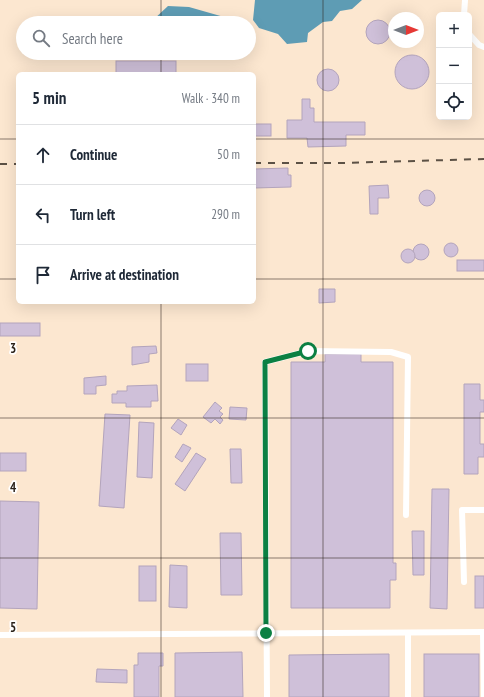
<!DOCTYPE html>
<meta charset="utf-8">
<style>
body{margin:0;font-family:"PT Sans Narrow",sans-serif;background:#f6f6f7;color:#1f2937}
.controls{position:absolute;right:12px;top:12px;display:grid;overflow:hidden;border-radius:6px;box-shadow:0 4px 16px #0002}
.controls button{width:36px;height:36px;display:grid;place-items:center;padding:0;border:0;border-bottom:1px solid #e0e1e3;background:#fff;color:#1f2937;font:20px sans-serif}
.compass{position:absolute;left:388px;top:12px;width:36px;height:36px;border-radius:50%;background:#fff;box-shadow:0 4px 16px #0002;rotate:90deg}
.stop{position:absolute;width:12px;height:12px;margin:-9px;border:3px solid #0b8043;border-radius:50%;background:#fff}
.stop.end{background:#0b8043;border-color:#fff;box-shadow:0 1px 4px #0008}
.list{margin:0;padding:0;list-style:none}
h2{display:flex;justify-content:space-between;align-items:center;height:52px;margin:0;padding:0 16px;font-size:17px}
h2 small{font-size:13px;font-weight:400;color:#747a83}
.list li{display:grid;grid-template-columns:26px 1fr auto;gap:12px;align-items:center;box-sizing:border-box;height:60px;padding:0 16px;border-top:1px solid #e0e1e3}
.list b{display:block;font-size:15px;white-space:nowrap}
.list em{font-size:13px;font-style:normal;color:#747a83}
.icon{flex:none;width:22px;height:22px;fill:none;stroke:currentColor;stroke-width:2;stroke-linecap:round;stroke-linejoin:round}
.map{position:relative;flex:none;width:484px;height:697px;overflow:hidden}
.search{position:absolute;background:#fff;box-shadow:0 4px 16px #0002;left:16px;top:16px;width:240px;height:44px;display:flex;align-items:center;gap:10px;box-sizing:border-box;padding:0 14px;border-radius:22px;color:#747a83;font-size:15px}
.panel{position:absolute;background:#fff;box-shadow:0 4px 16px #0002;left:16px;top:72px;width:240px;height:232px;border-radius:6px}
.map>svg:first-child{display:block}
</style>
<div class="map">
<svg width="484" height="697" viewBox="0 0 484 697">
<rect width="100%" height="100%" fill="#fce7d0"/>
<!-- water -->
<g fill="#5e9cb4">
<path d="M255 0H362L352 9 340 11 332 21 323 22 308 33 307 42 287 44 278 34 259 28 253 20Z"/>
<path d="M168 6 189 7 224 17 228 23H152L153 20Z"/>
</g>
<!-- building -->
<g fill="#cfc0d9" stroke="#b3a4bc">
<circle cx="378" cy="32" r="12"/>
<circle cx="412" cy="72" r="17"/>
<rect x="116" y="61" width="60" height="13"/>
<circle cx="328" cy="80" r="11"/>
<path d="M302 99H310V108H314V122H365V135H346V146L308 147 307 138H287V120H302Z"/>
<rect x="254" y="124" width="17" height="12"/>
<path d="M288 168V175H291V187L254 188V169Z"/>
<path d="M388 185 389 198H378V214H370L369 186Z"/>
<circle cx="427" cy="198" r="8"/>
<circle cx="451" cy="250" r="7"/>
<circle cx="421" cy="252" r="8"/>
<circle cx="408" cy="256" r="7"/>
<rect x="457" y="260" width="27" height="11"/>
<path d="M319 289H335V302L319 303Z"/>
<rect x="0" y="323" width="40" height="13"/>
<path d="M156 346 157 353 149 354V362L132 365V347Z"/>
<path d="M325 354H361V362H393V563H396V580H390V608H291V362H325Z"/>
<rect x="186" y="364" width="22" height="17"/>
<path d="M106 376V385L96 386V394H84V378Z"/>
<path d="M464 384H480V400H484V412H480V444H484V457H478V474H464Z"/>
<path d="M157 385 158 401H151V407H126V403H112V394H117V391H127V386Z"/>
<path d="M215 402 222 408 219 411 223 414 220 417 223 420 220 424 215 419 211 423 203 417Z"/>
<path d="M230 407 247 408 246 420 229 419Z"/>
<path d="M105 414 130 415 124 508 99 506Z"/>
<path d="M178 419 187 425 181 435 171 428Z"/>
<path d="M139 422 154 423 152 478 137 477Z"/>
<path d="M183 444 191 448 182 462 175 457Z"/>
<path d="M230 449H241L242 483H231Z"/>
<rect x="0" y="453" width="26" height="18"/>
<path d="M196 453 206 459 185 491 175 484Z"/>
<path d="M432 489H449L447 609 430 608Z"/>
<path d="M0 501 39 502 37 609 0 608Z"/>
<path d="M412 531H424V575H413Z"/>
<path d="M220 533H241L242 595H221Z"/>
<path d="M170 565 187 566V608L169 607Z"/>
<rect x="139" y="566" width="17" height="35"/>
<rect x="475" y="576" width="9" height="32"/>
<path d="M242 652 243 697H175V653Z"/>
<path d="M138 653H163V666H159V697H134V665H138Z"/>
<path d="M389 654V697H289V655Z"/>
<rect x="424" y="654" width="55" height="43"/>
<path d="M97 669 127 670V683L96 682Z"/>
</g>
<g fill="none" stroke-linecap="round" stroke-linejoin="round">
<!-- minor -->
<g stroke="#fff" stroke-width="6">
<path d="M464 15 465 0"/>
<path d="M469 34 479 45 484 47"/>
<path d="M464 582 462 510H484"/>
<path d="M483 632 484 697"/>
<path d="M408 633V697"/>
<path d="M0 635 484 632"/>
<path d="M267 697 265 362 308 351 391 352 408 357 406 515"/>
</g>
<!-- rail -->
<g stroke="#5c5145" stroke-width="2" stroke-dasharray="7 7" stroke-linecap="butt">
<path d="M254 163H341L484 159"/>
<path d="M0 164H18"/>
</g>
</g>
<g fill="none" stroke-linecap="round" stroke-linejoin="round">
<!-- route -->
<path stroke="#0b8043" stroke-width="5" d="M266 633 265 362 308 351"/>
</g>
<!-- grid -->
<path fill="none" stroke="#2b231b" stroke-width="1" stroke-opacity="0.55" d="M161 0V23M323 0V697M161 53V74M0 139H18M254 139H484M0 279H18M254 279H484M161 302V697M0 418H484M0 558H484"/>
<g font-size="13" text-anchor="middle" font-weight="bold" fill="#2b231b" stroke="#fff" stroke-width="3.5" stroke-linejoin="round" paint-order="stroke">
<text x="13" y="353">3</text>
<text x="13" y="492">4</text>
<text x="13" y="632">5</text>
</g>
</svg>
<div class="controls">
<button>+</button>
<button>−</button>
<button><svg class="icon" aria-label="locate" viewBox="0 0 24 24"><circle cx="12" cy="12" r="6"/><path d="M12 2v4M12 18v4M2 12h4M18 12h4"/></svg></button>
</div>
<svg class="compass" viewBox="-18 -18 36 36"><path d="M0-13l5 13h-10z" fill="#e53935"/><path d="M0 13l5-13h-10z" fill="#747a83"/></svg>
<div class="stop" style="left:308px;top:351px"></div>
<div class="stop end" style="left:266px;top:633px"></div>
<div class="search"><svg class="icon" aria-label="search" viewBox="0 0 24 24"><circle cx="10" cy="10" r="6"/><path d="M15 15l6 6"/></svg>Search here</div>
<section class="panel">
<h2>5 min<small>Walk · 340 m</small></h2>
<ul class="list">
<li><svg class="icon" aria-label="ahead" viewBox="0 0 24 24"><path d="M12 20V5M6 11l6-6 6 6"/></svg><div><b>Continue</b></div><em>50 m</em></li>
<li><svg class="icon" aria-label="left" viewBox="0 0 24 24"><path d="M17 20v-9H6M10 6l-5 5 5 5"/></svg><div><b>Turn left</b></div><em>290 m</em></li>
<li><svg class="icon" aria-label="arrive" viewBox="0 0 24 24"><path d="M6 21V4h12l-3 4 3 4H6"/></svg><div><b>Arrive at destination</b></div></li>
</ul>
</section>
</div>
